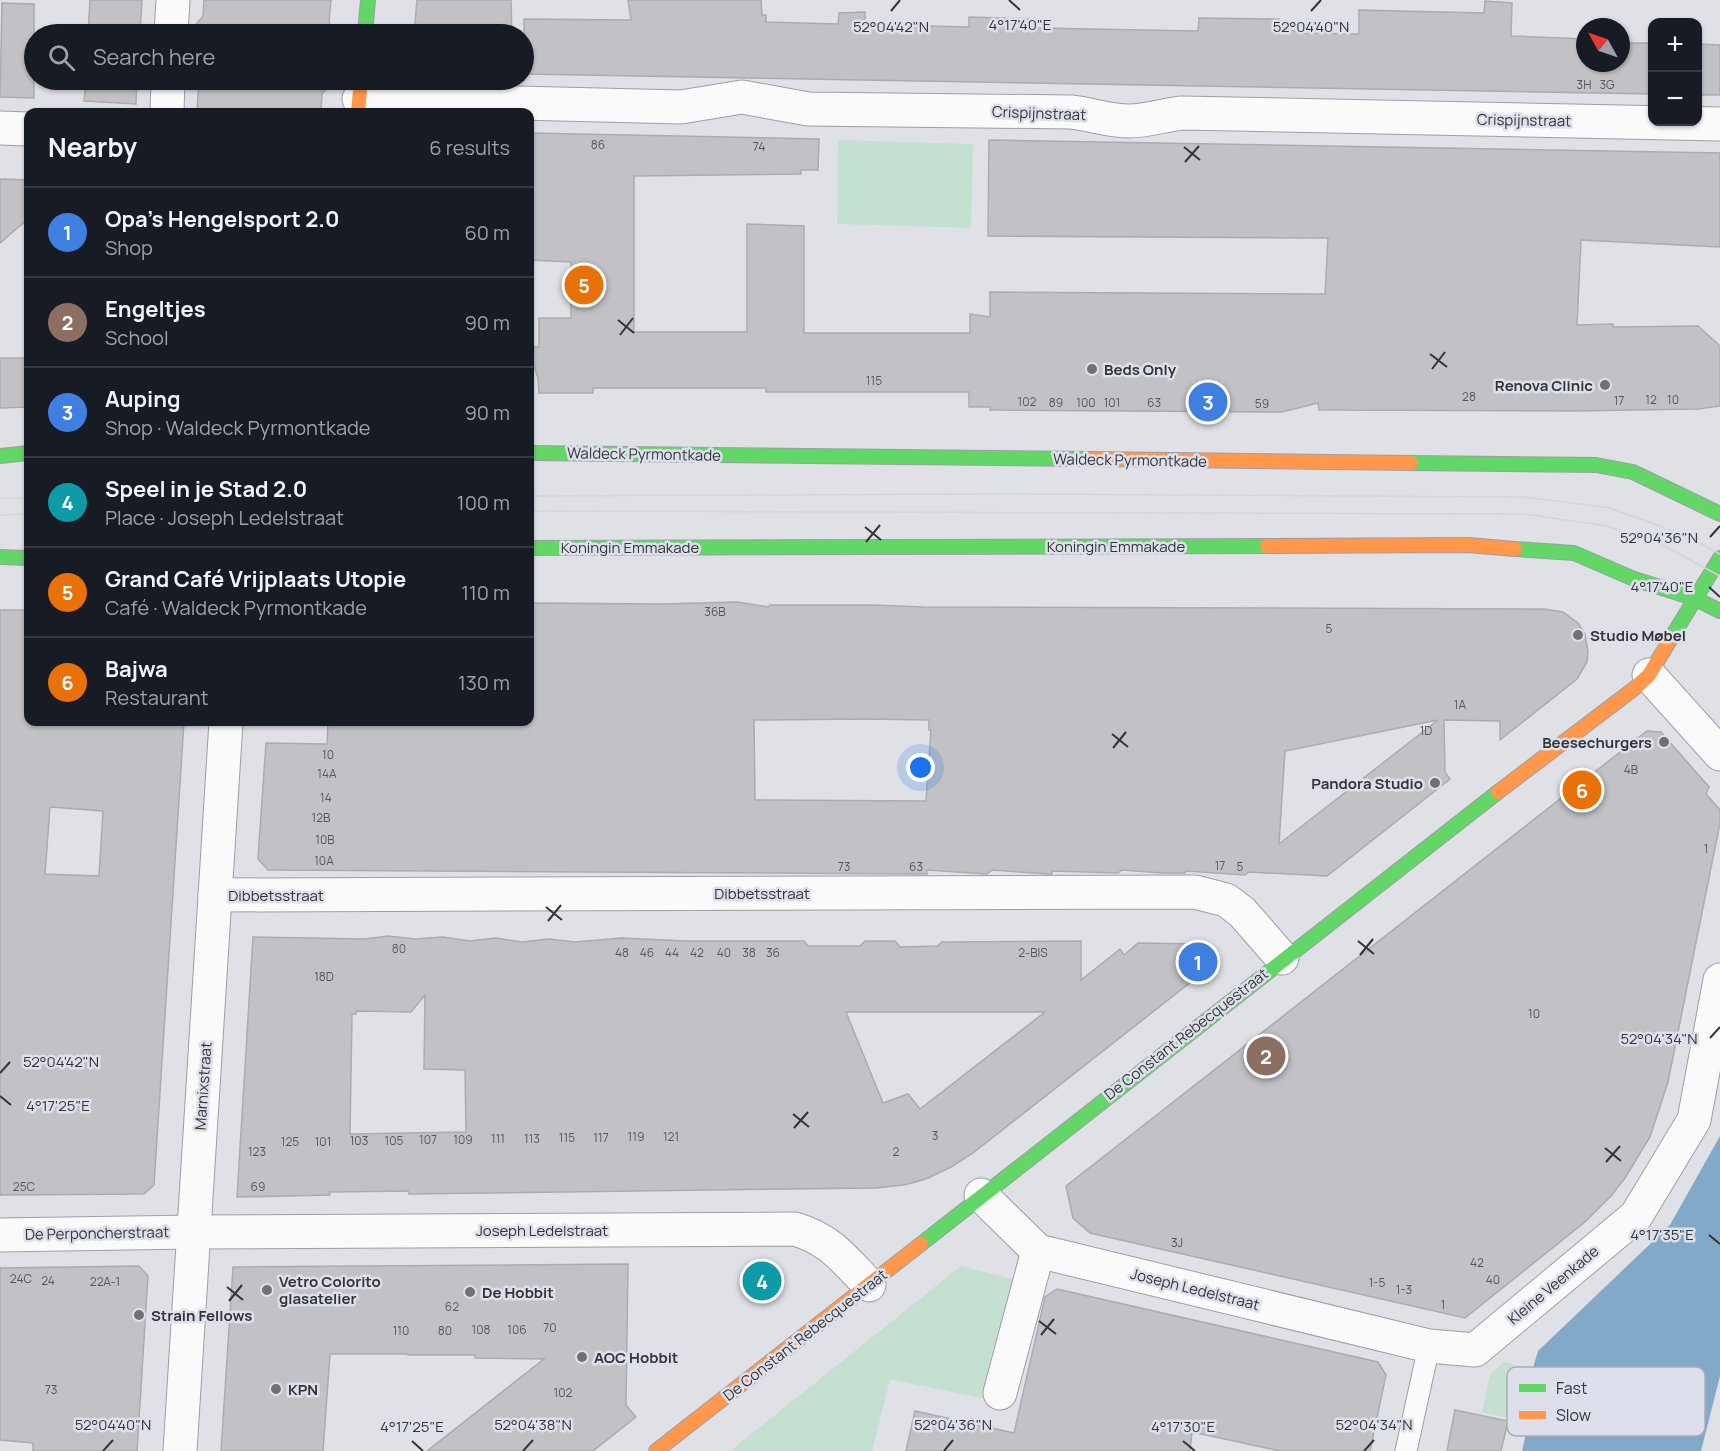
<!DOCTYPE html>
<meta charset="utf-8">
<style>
body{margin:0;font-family:Manrope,sans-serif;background:#242831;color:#f1f3f6}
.controls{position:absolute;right:18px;top:18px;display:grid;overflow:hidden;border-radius:12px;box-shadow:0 2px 4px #0004}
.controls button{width:54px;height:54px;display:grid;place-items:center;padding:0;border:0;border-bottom:2px solid #363941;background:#171b24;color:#f1f3f6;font:30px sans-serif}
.compass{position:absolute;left:1576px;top:18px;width:54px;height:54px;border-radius:50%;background:#171b24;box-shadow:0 2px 4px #0004;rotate:310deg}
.you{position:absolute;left:921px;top:768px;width:21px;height:21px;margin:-15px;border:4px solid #fff;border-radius:50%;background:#1a73e8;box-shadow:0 0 0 9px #1a73e833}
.badge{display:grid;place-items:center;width:39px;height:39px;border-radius:50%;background:#8c9099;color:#fff;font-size:20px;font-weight:700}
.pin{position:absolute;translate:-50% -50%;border:3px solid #fff;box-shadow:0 2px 6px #0006}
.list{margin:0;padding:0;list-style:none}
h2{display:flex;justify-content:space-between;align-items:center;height:78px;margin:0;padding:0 24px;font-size:26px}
h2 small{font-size:20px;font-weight:400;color:#9ea1a6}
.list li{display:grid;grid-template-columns:39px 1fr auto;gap:18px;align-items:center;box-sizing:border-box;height:90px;padding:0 24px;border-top:2px solid #363941}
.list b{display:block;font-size:22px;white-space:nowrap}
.list p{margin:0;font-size:20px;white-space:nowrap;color:#9ea1a6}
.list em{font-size:20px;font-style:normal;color:#9ea1a6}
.icon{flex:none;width:33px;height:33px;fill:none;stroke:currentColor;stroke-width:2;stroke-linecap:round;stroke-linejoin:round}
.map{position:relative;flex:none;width:1720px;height:1451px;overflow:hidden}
.search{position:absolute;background:#171b24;box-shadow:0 2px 4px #0004;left:24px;top:24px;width:510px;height:66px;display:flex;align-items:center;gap:15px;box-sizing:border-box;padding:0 21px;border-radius:33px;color:#9ea1a6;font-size:22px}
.panel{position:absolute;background:#171b24;box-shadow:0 2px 4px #0004;left:24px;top:108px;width:510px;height:618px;border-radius:12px}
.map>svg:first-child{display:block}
</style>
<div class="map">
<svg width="1720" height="1451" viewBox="0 0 1720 1451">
<rect width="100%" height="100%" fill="#e0e1e7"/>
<!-- green -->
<g fill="#c3e0d0">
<path d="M838 140 973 144 971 228 837 224Z"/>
<path d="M961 1266 1016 1280 986 1399 890 1379 872 1451H730Z"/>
<path d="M1504 1362 1531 1369 1518 1420 1482 1412 1490 1374Z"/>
</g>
<!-- water -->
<path fill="#82a9c7" d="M1720 1136V1376L1701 1451H1522L1534 1400 1524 1398 1538 1351 1670 1225Z"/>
<!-- building -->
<g fill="#c2c1c5" stroke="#acabaf" stroke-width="1.5" fill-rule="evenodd">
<path d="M90 0H142L140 34H88Z"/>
<path d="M204 0H331L329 22 334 34H196L193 28 203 16Z"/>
<path d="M417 0H511L512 34H414Z"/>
<path d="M628 0H761L762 15H766V22L838 24 839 13 865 12V21L889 25 969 27V17L1038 19 1037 28 1198 31 1199 18 1279 19V28L1305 33 1359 34V10L1484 13 1485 1 1512 3 1511 36 1585 39V63H1621V43H1653V94L524 74V19L631 20Z"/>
<path d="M2 3 34 4V98L0 97Z"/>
<path d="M1698 44 1720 45V95H1698Z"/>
<path d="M86 80H137L136 104 84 101Z"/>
<path d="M199 80H331V84L322 94 321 112H197Z"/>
<path d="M530 133 819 139 818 170H801V174L634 176V332H747V224L804 226V333H970V314L990 317V292L1325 294 1328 238 988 236 989 140 1720 153V247L1581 240 1577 325 1613 324V327L1698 326 1720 346V406L1698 409 1575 411 1319 410 1318 403 1282 412 990 410V407H969V392H766V388H593V393H539L538 378 533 363 534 347H539V318H571V262L530 260Z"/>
<path d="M0 179 28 180V219L0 243Z"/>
<path d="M0 358H28V407L0 408Z"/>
<path d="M737 602 768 607 770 605H874L923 607 1544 609 1563 612 1578 623 1585 634 1588 652 1587 662 1577 679 1500 740V721L1444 720 1445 772 1450 779 1327 876 1249 872 1245 875 1186 871 1185 873H1162L1122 870 1118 873 1052 871V874H1049L992 870 987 874 927 870V874L268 870 258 859 266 743 327 744 328 722H530V603L663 604ZM867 719 929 720V730H931L926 801 755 800 754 720ZM1438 720 1279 844 1285 751Z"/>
<path d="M0 610H28V722H184L154 1185 144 1194 0 1195ZM50 807 103 811 99 876 45 874Z"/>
<path d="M1647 731 1661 732 1709 787 1706 794 1720 810V823L1668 1082 1650 1137 1625 1178 1611 1196 1585 1222 1465 1318 1090 1233 1073 1218 1066 1186Z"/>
<path d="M388 936 415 939 443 937 469 941 496 938 522 942 549 939 575 942 622 938 685 941H804L808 946H860L865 941H895L900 947 937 946 942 942 1081 941V980L1120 949 1124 955 1138 943 1202 944 1210 951 1211 962 1205 971 973 1153 951 1167 926 1179 904 1185 876 1188 789 1189 409 1194 408 1191 329 1192 330 1195 237 1197 253 937 364 939ZM425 995 424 1069 465 1070 466 1132 350 1134 352 1014H356V1011L411 1012ZM846 1012H1045L920 1109 908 1094 883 1103Z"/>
<path d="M628 1264 626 1405 636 1417 593 1451H427L544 1359 475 1358V1355H408V1354H330L323 1451H221L233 1267Z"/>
<path d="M139 1266 148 1276 137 1451H33V1443L0 1440V1268Z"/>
<path d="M1057 1289 1378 1362 1386 1375 1370 1451H1280L1192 1432 1190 1451H906L915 1411 1014 1433 1045 1297Z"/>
<path d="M1455 1410 1508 1421 1501 1451H1447Z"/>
</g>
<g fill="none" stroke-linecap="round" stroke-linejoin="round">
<!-- lane casing -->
<g stroke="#9e9fa3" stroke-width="23">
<path id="lane" d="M1406 1451 1429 1346"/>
</g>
<!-- street casing -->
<g stroke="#9e9fa3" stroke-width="35">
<g id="street">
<path d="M171 34 173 0"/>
<path d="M359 99 681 107 742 97 808 109 1071 112C1091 114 1109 121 1129 121 1147 121 1164 115 1182 113L1720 124"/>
<path d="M167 112 168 80"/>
<path d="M0 128 28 129"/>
<path d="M1649 675 1720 754"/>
<path d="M215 895 1195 892 1226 900 1242 912 1282 958"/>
<path d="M981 1195 1038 1251 1429 1346 1475 1350 1636 1216 1694 1120 1720 980"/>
<path d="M0 1235 193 1232 795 1229C831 1240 844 1259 869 1285"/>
<path d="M1000 1393 1038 1251"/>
<path d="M180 1451 226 722"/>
</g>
</g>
<!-- fast casing -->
<g stroke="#9e9fa3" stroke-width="16">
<g id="fast">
<path d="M365 34 368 0"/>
<path d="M530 453 1090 459"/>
<path d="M0 456 28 453"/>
<path d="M1411 463 1596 465 1633 472 1720 514"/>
<path d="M530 548 1267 546"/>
<path d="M1515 549 1574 553 1634 579 1694 598 1720 611"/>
<path d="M0 557 28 558"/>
<path d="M1670 640 1720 558"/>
<path d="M921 1244 1498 792"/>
</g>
</g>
<!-- slow casing -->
<g stroke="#9e9fa3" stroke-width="16">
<g id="slow">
<path d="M358 112 361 80"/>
<path d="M1090 459 1411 463"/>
<path d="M1267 546 1468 545 1515 549"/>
<path d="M1498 792 1635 688 1649 675 1670 640"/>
<path d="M656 1451 921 1244"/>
</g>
</g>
<!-- lane -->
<use href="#lane" stroke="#fafafb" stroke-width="21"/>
<!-- street -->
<use href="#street" stroke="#fafafb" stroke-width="33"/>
<!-- fast -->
<use href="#fast" stroke="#63d668" stroke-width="14"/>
<!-- slow -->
<use href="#slow" stroke="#ff974d" stroke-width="14"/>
<!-- tram -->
<g stroke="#d4d5d7" stroke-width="1.5">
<path d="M530 496 997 494 1525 497 1610 508 1687 536 1720 554"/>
<path d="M0 498H28"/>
<path d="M530 511 1525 514 1607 526 1657 542 1720 576"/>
<path d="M0 515 28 514"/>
</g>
</g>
<!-- ticks -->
<path fill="none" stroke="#343539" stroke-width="2" d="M1009 0 1020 10M891 11 900 0M1311 11 1321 0M1184 147 1200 160M1185 162 1199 146M618 320 634 333M620 335 633 318M1430 354 1447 367M1432 369 1445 352M865 527 881 540M1710 537 1720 526M866 542 880 525M1709 587 1720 597M1112 734 1128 747M1113 748 1126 732M546 907 562 920M548 921 561 905M1358 941 1374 954M1360 955 1373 939M1710 1038 1720 1027M0 1073 10 1062M0 1096 11 1105M793 1114 809 1127M794 1128 808 1112M1605 1148 1621 1161M1606 1162 1620 1146M1709 1235 1720 1244M227 1287 243 1300M229 1301 242 1285M1039 1321 1056 1334M1041 1335 1054 1319M412 1441 423 1451M1183 1441 1195 1451M103 1451 113 1440M523 1451 533 1440M944 1451 953 1440M1364 1451 1374 1440"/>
<!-- markers -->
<g fill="#707176" stroke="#dde0ea" stroke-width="2">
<circle cx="1092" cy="369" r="6"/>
<circle cx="1605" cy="385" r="6"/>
<circle cx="1578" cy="635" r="6"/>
<circle cx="1664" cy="742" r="6"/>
<circle cx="1435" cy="783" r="6"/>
<circle cx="267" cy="1290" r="6"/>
<circle cx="470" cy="1292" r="6"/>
<circle cx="139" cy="1315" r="6"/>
<circle cx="582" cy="1357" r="6"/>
<circle cx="276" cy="1389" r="6"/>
</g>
<g text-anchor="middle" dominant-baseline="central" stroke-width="5" stroke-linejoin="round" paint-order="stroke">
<!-- number labels -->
<g font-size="12" fill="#58585c">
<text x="1584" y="84">3H</text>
<text x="1607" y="84">3G</text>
<text x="598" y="144">86</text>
<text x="759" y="146">74</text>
<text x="874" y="380">115</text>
<text x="1469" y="396">28</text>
<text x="1651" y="399">12</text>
<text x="1673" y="399">10</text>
<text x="1619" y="400">17</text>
<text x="1027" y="401">102</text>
<text x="1056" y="402">89</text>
<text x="1086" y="402">100</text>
<text x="1112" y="402">101</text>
<text x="1154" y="402">63</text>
<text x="1262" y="403">59</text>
<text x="715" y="611">36B</text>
<text x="1329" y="628">5</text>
<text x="1460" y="704">1A</text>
<text x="1426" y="730">1D</text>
<text x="328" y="754">10</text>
<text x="1631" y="769">4B</text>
<text x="327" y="773">14A</text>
<text x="326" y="797">14</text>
<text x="321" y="817">12B</text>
<text x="325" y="839">10B</text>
<text x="1706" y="848">1</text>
<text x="324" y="860">10A</text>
<text x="1220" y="865">17</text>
<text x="844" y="866">73</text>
<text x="916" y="866">63</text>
<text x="1240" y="866">5</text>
<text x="399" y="948">80</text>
<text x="622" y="952">48</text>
<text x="647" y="952">46</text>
<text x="672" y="952">44</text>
<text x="697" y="952">42</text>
<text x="724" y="952">40</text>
<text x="749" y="952">38</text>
<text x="773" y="952">36</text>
<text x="1033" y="952">2-BIS</text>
<text x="324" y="976">18D</text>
<text x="1534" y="1013">10</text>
<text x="935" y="1135">3</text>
<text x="636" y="1136">119</text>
<text x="671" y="1136">121</text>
<text x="567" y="1137">115</text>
<text x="601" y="1137">117</text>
<text x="498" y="1138">111</text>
<text x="532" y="1138">113</text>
<text x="428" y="1139">107</text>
<text x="463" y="1139">109</text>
<text x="359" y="1140">103</text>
<text x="394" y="1140">105</text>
<text x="290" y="1141">125</text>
<text x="323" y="1141">101</text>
<text x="257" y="1151">123</text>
<text x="896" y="1151">2</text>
<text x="24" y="1186">25C</text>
<text x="258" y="1186">69</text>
<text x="1177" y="1242">3J</text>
<text x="1477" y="1262">42</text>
<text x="21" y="1278">24C</text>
<text x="1493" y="1279">40</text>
<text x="48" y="1280">24</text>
<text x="105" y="1281">22A-1</text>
<text x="1377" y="1282">1-5</text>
<text x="1404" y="1289">1-3</text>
<text x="1443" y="1304">1</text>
<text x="452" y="1306">62</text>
<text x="550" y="1327">70</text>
<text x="481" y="1329">108</text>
<text x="517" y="1329">106</text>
<text x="401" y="1330">110</text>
<text x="445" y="1330">80</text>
<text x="51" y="1389">73</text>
<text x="563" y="1392">102</text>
</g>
<!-- street labels -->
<g font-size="15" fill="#343539" stroke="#dde0ea">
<text transform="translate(1039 113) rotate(2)">Crispijnstraat</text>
<text transform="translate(1524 120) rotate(1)">Crispijnstraat</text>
<text transform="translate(644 454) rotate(1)">Waldeck Pyrmontkade</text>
<text transform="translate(1130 460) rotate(1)">Waldeck Pyrmontkade</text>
<text x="1116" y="546">Koningin Emmakade</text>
<text x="630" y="547">Koningin Emmakade</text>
<text x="762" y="893">Dibbetsstraat</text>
<text x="276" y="895">Dibbetsstraat</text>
<text transform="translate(1186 1034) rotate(-38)">De Constant Rebecquestraat</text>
<text transform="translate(203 1086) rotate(-86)">Marnixstraat</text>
<text x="542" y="1230">Joseph Ledelstraat</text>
<text transform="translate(97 1233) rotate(-1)">De Perponcherstraat</text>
<text transform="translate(1553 1285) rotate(-40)">Kleine Veenkade</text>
<text transform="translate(1195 1289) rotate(14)">Joseph Ledelstraat</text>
<text transform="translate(805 1335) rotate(-38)">De Constant Rebecquestraat</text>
</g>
<!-- poi labels -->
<g font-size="15" font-weight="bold" fill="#343539" stroke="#dde0ea" text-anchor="start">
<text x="1104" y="369">Beds Only</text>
<text x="1593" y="385" text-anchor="end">Renova Clinic</text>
<text x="1590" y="635">Studio Møbel</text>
<text x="1652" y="742" text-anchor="end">Beesechurgers</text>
<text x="1423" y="783" text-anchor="end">Pandora Studio</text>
<text x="279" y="1281">Vetro Colorito<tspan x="279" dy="17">glasatelier</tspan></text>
<text x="482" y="1292">De Hobbit</text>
<text x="151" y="1315">Strain Fellows</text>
<text x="594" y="1357">AOC Hobbit</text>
<text x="288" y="1389">KPN</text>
</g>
</g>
<!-- legend -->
<rect x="1507" y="1367" width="198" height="69" rx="9" fill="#dde0ea" stroke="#aaadb5" stroke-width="1.5"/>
<rect x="1519" y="1384" width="27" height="8" fill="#63d668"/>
<rect x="1519" y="1411" width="27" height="8" fill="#ff974d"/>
<g font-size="16" fill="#343539">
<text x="1556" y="1394">Fast</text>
<text x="1556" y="1421">Slow</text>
</g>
<g font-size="15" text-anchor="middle" fill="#343539" stroke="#dde0ea" stroke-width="5" stroke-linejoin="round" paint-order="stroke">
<text x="1020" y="30">4°17'40"E</text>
<text x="891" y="32">52°04'42"N</text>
<text x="1311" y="32">52°04'40"N</text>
<text x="1659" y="543">52°04'36"N</text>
<text x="1662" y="592">4°17'40"E</text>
<text x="1659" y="1044">52°04'34"N</text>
<text x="61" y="1067">52°04'42"N</text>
<text x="58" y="1111">4°17'25"E</text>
<text x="1662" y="1240">4°17'35"E</text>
<text x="113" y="1430">52°04'40"N</text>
<text x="533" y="1430">52°04'38"N</text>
<text x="953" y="1430">52°04'36"N</text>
<text x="1374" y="1430">52°04'34"N</text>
<text x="412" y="1432">4°17'25"E</text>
<text x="1183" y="1432">4°17'30"E</text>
</g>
</svg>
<div class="controls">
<button>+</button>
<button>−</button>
</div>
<svg class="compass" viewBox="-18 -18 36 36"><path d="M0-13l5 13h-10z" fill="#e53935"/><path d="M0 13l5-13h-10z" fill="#9ea1a6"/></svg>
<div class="you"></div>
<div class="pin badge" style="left:1198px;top:962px;background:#3f7fe0">1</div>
<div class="pin badge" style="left:1266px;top:1056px;background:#8d6e63">2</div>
<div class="pin badge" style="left:1208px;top:402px;background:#3f7fe0">3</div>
<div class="pin badge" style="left:762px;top:1281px;background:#0f9aa8">4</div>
<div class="pin badge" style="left:584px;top:285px;background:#e8710a">5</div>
<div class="pin badge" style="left:1582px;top:790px;background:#e8710a">6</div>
<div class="search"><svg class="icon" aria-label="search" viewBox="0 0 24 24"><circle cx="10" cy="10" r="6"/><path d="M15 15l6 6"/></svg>Search here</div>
<section class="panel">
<h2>Nearby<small>6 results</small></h2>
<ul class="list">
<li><span class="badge" style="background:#3f7fe0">1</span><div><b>Opa's Hengelsport 2.0</b><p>Shop</p></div><em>60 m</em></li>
<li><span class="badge" style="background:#8d6e63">2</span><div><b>Engeltjes</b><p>School</p></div><em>90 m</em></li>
<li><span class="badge" style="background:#3f7fe0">3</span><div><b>Auping</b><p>Shop · Waldeck Pyrmontkade</p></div><em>90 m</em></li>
<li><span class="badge" style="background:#0f9aa8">4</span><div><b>Speel in je Stad 2.0</b><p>Place · Joseph Ledelstraat</p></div><em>100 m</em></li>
<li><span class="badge" style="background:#e8710a">5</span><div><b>Grand Café Vrijplaats Utopie</b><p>Café · Waldeck Pyrmontkade</p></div><em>110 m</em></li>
<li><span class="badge" style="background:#e8710a">6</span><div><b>Bajwa</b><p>Restaurant</p></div><em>130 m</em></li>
</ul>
</section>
</div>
